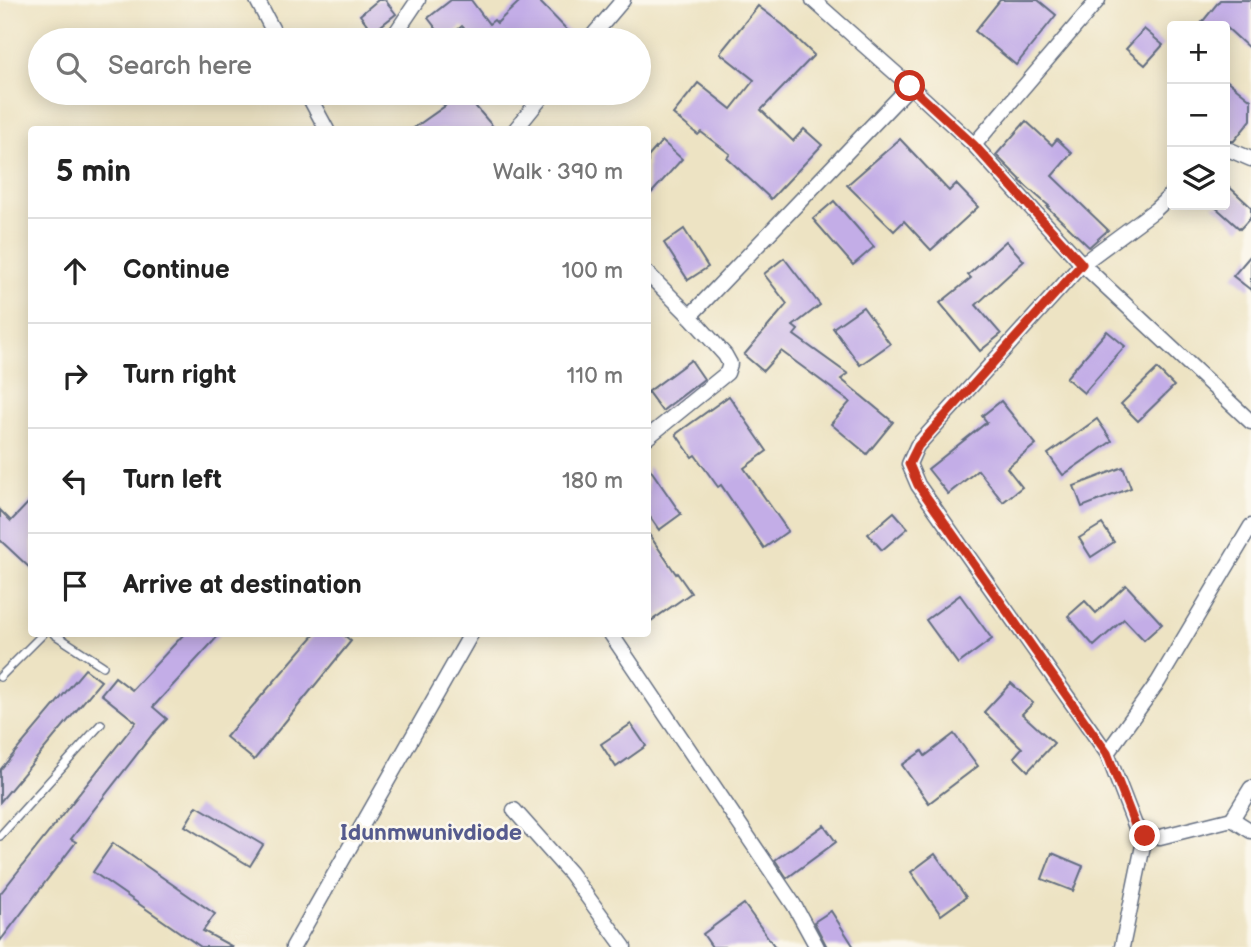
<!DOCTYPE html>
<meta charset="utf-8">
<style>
body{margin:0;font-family:"Balsamiq Sans",sans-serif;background:#f6f6f6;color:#222}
.controls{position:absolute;right:21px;top:21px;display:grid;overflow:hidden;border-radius:7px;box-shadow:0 4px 18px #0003}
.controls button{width:63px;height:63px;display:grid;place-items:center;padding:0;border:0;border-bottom:2px solid #e0e0e0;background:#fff;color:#222;font:35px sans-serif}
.stop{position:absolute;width:21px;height:21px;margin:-16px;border:5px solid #c8321e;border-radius:50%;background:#fff}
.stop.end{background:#c8321e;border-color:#fff;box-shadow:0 2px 7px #0008}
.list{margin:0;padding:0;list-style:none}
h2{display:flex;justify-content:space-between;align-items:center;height:91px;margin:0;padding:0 28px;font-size:30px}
h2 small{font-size:23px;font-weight:400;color:#767676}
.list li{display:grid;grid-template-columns:46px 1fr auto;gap:21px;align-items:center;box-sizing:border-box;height:105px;padding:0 28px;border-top:2px solid #e0e0e0}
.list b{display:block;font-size:26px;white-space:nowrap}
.list em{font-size:23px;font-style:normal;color:#767676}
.icon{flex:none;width:38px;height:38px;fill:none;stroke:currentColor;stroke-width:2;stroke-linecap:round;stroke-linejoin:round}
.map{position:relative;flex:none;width:1251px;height:947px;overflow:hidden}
.search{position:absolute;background:#fff;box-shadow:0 4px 18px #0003;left:28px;top:28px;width:623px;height:77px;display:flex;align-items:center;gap:18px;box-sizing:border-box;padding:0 24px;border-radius:38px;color:#767676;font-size:26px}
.panel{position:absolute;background:#fff;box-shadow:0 4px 18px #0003;left:28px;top:126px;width:623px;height:511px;border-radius:7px}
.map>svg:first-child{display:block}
</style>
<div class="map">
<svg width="1251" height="947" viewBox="0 0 1251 947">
<rect width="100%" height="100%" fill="#fbf7ec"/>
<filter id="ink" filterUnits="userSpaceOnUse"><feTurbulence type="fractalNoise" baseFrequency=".0143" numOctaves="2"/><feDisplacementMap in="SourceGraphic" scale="14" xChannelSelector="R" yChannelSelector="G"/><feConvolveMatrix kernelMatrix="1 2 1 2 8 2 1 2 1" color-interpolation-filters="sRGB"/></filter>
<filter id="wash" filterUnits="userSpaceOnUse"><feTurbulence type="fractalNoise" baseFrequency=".00686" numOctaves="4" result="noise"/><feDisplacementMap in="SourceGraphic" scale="28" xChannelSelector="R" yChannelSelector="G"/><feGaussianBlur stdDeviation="1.57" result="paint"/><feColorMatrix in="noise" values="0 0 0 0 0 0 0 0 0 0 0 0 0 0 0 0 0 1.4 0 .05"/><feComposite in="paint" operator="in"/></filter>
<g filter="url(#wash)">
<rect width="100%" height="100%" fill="#ede3c3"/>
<g id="blocks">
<!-- building -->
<g fill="#c3ade7">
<path d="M378 0H385L396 14 373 32 360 15Z"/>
<path d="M451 0H471L489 24 494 20 497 23 521 0H538L577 40H475L462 26 445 40 428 18Z"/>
<path d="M1000 0H1038L1056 15 1016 65 975 31Z"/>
<path d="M1220 0H1251V50L1225 26H1199Z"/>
<path d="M758 6 783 25 814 55 761 110 793 141 804 129 822 145 771 199 727 158 730 154 701 132 698 135 673 114 698 83 731 109 754 80 720 53Z"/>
<path d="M1144 29 1163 45 1145 65 1126 49Z"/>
<path d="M1225 79 1251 100V120L1234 141H1230L1225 136Z"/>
<path d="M448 93H464L496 130H411L445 106 439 100Z"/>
<path d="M1026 121 1052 145 1057 139 1072 153 1052 176 1108 230 1089 247 1047 207 1049 206 1020 181 1021 180 996 155Z"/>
<path d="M900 139 949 191 956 184 978 207 931 250 904 221 894 231 847 185Z"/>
<path d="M662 141 682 159 648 197V157Z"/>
<path d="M1225 183 1251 207V217L1240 229 1213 205H1225Z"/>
<path d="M834 201 874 247 853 265 813 219Z"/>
<path d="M684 229 708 267 688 280 664 243Z"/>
<path d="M1006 241 1024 261 976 305 1001 334 980 351 940 303 971 278 968 275Z"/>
<path d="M1251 255V290L1233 276Z"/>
<path d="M784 258 820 305 793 326 798 330 794 335 848 374 841 379 893 422 867 454 831 424 850 402 781 351 763 371 744 355 787 304 764 274Z"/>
<path d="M863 307 890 344 860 365 833 328Z"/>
<path d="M1107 331 1125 346 1084 393 1066 378Z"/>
<path d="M691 360 704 379 662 411 648 392Z"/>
<path d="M1157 369 1174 386 1138 421 1121 404Z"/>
<path d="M729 396 767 451 744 468 788 531 764 548 721 485 718 487 695 455 692 457 676 434Z"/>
<path d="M1001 401 1036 444 1007 468 1022 487 1003 502 978 470 948 494 928 469 987 422 982 416Z"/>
<path d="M1097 419 1112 441 1063 475 1048 454Z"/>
<path d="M648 466 681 514 659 530 648 514Z"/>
<path d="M1123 467 1131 488 1082 507 1074 486Z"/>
<path d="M32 499V570L0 540V510L11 521Z"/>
<path d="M894 512 908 528 882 550 868 534Z"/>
<path d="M1102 524 1114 542 1091 557 1079 538Z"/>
<path d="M648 533 676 574 677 573 691 593 648 623Z"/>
<path d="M1126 585 1162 624 1144 640 1124 619 1094 646 1068 616 1085 601 1096 613Z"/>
<path d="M960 595 992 639 958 664 926 620Z"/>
<path d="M184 634H220L153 707 167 719 152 735 71 839 76 842 0 941V894L136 722 101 694 115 677 132 690Z"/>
<path d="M315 634H343L351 641 254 760 226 737Z"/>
<path d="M85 669 101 681 0 802V770Z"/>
<path d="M1011 683 1033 703 1022 714 1054 743 1028 771 1014 757 1022 748 984 712Z"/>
<path d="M631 724 646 746 616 767 601 744Z"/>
<path d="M954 734 978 766 929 803 902 765 922 751 925 756Z"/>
<path d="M197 806 263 845 250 866 185 826Z"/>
<path d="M824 825 836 842 787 878 775 860Z"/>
<path d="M113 843 215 914 203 931 233 947H201L93 872Z"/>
<path d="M1052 853 1083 866 1073 891 1042 879Z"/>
<path d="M935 854 966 897 941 915 911 872Z"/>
<path d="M744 904 775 947H712L703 934Z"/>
<path d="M831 911 854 947H827L814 922Z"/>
</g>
</g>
</g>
<g filter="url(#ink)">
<use href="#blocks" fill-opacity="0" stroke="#646e81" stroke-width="2"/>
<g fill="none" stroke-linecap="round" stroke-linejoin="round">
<!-- service casing -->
<g stroke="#646e81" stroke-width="10">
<g id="service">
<path d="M54 634 103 666"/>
<path d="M0 677 43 634"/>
<path d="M0 836 101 724"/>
</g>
</g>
<!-- minor casing -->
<g stroke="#646e81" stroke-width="17">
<g id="minor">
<path d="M257 0 278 40"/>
<path d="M813 0 910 86 974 145 1082 264 1251 422"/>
<path d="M391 40 418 0"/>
<path d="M589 40 623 0"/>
<path d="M307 93 327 130"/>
<path d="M515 130 545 93"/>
<path d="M974 145 1098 0"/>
<path d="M1225 151 1230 150 1251 159"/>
<path d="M1172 194 1155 210 1082 264 917 446 909 464 918 485 1107 753 1135 825 1145 836 1160 837 1232 819 1251 831"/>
<path d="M648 274 690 316 725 355 730 364 727 373 648 437"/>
<path d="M690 316 910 86"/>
<path d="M611 634 794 905 817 947"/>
<path d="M1107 753 1158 682 1251 526"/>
<path d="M514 810 570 873 624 947"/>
<path d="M1232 819 1251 788"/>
<path d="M293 947 471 634"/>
<path d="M1122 947 1145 836"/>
</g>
</g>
<!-- service -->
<use href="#service" stroke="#fff" stroke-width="7"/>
<!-- minor -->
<use href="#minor" stroke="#fff" stroke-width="14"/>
</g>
</g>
<g fill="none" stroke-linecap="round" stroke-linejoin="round" filter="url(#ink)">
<!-- route -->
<path stroke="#c8321e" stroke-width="9" d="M910 86 974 145 1082 264 918 446 909 464 918 485 1107 753 1135 825 1145 836"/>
</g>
<g text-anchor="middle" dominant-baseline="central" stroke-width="5" stroke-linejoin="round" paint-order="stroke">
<!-- quarter labels -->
<g font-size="23" font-weight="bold" fill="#565b8e" stroke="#fbf7ec">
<text x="431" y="833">Idunmwunivdiode</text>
</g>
</g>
</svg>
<div class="controls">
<button>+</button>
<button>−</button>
<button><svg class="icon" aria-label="layers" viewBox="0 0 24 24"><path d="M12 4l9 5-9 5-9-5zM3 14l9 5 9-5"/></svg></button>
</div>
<div class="stop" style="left:910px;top:86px"></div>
<div class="stop end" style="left:1145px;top:836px"></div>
<div class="search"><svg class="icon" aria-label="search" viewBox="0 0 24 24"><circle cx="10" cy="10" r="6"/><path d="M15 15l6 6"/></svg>Search here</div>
<section class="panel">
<h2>5 min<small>Walk · 390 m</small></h2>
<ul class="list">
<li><svg class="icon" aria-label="ahead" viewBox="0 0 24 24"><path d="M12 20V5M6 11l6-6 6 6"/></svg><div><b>Continue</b></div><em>100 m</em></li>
<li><svg class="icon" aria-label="right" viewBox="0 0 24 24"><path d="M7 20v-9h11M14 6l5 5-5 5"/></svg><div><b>Turn right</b></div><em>110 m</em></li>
<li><svg class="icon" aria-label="left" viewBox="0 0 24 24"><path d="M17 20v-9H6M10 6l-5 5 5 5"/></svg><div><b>Turn left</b></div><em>180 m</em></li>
<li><svg class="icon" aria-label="arrive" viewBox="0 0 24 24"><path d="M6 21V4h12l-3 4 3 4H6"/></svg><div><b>Arrive at destination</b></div></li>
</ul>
</section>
</div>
